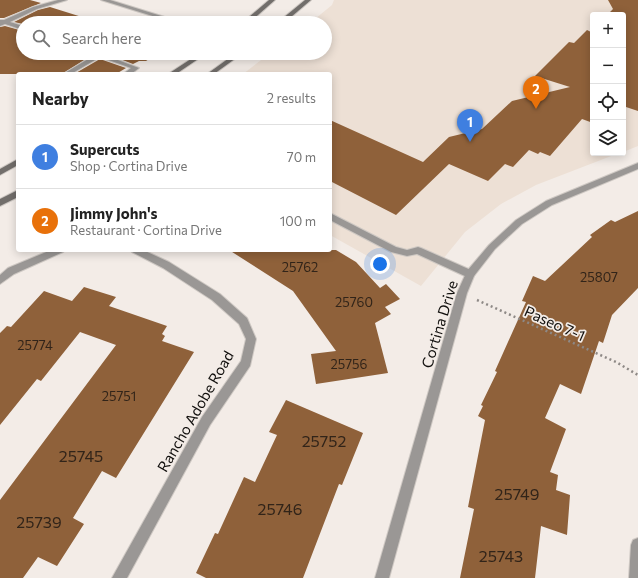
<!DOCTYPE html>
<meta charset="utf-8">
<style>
body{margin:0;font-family:Commissioner,sans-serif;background:#f2f2f2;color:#222}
.controls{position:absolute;right:12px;top:12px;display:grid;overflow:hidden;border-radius:4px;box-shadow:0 2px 10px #0003}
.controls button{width:36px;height:36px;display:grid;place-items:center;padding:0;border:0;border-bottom:1px solid #e0e0e0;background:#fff;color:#222;font:20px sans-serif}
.you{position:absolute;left:380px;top:264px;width:14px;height:14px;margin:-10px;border:3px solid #fff;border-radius:50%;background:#1a73e8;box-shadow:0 0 0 6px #1a73e833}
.badge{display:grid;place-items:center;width:26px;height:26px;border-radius:50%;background:#111827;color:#fff;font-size:13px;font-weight:700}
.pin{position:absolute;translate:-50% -33px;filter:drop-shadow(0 1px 2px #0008)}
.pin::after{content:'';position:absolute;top:21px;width:14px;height:12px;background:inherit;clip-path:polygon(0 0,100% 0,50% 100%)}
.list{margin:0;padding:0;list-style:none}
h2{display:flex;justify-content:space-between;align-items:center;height:52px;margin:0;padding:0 16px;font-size:17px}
h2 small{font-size:13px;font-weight:400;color:#767676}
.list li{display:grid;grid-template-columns:26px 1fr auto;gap:12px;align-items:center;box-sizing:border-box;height:64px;padding:0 16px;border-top:1px solid #e0e0e0}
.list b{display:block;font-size:15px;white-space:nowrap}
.list p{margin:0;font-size:13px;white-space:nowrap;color:#767676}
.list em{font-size:13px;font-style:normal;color:#767676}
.icon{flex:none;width:22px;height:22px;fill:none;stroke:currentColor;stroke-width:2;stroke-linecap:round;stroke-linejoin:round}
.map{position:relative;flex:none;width:638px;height:578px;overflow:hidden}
.search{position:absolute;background:#fff;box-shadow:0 2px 10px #0003;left:16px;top:16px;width:316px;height:44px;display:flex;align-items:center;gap:10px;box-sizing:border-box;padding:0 14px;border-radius:22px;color:#767676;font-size:15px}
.panel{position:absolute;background:#fff;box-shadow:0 2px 10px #0003;left:16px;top:72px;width:316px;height:180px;border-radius:4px}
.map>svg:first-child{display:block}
</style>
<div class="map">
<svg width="638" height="578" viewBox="0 0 638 578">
<rect width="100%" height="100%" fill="#f3ece7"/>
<!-- built -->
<path fill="#ede0d5" d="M334 0H638V146L623 152V15H593V153H619L536 185 501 204 465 232 421 286 330 235V74H243L270 53H325V23H310L332 5Z"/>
<!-- building -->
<g fill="#8f613a">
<path d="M0 0H30L41 3 4 18H0Z"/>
<path d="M608 0H638V111L623 106V15H607L613 9Z"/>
<path d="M50 7 101 23H23V24L14 22 38 10Z"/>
<path d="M5 26 23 31V53H90L92 55 62 74H0V27Z"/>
<path d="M587 30 591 32 593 30V123L582 119 550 156 540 152 538 154 529 150 513 167 505 164 488 181 449 164 396 215 330 181V120L423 162 449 137 482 129 512 101 570 87 535 76 569 42 574 43Z"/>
<path d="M104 53H158L146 61H139L133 64Z"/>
<path d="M100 59 126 68 116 74H74Z"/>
<path d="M638 211V288L612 315 603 343 599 341 581 394 560 384 545 418 566 429 550 472 558 475 556 490 570 495 567 535 541 526 535 578H460L474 509 468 507 485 420 478 416 483 406 481 405 497 372 495 371 526 302 522 301 533 276 545 281 592 237 590 235 611 220 615 222Z"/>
<path d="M229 250H336L356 262 380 288 386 284 400 299 385 307 391 314 375 323 388 373 316 384 311 354 336 351 293 291Z"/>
<path d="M84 287 116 297 109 306 167 326 162 334 165 336 162 341 194 352 116 478 102 471 73 518 84 524 57 566 38 557 23 578H0V500L116 345 80 332 41 381 37 379 0 425V333L7 326 11 327 44 291 72 301Z"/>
<path d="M286 400 363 433 342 485 339 484 303 578H206L196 573 215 533 218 534 244 477 255 482 277 435 269 432Z"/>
</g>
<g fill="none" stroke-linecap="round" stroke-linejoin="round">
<!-- lane casing -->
<g stroke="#cfc9c4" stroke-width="2">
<path id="lane" d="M330 213 396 247 407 250 418 247 421 248 473 271 475 274 473 277H467L417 254 407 256 391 252 330 220Z"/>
</g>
<!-- street casing -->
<g stroke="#cfc9c4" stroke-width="2">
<g id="street">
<path d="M58 0H67L37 9 10 22 23 26V30L5 24 0 26V20H4L33 7Z"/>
<path d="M101 0H110L184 23H175Z"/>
<path d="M91 53 102 54 139 68 131 74H123L131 68 100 57 71 74H63L95 55Z"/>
<path d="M638 163V169L552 205 522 224 495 249 474 276 467 293 389 578H375L457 293 467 271 489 245 516 220 546 201Z"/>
<path d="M51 250H65L63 252 14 274 0 284V275L8 268Z"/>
<path d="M130 250H143L169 262 220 294 247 318 256 339 250 366 210 425 127 578H112L202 417 241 361 246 339 239 324 212 300 163 268 132 252Z"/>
<path d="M638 538V578H629L631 545 633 540Z"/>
</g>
</g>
<!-- secondary casing -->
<g stroke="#cfc9c4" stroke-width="2">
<g id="secondary">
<path d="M269 0H275L249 23H242Z"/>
<path d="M305 0H311L284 23H277Z"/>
<path d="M200 53H207L176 74H168Z"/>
<path d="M236 53H243L214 74H207Z"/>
<path d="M18 159V165L0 175V169Z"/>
<path d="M18 190V197L0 206V199Z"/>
</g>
</g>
<!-- path -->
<path stroke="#8e8986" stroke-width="2.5" stroke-dasharray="2 3" stroke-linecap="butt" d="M477 300 616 362 638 375"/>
<!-- lane -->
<use href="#lane" fill="#9a9795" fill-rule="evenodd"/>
<!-- street -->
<use href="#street" fill="#9a9795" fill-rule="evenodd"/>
<!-- secondary -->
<use href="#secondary" fill="#726e6b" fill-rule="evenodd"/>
</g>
<g text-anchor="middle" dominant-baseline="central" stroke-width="3.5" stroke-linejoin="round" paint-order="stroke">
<!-- number labels -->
<g font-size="13" fill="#312419">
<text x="300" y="267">25762</text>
<text x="599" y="277">25807</text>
<text x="354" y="302">25760</text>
<text x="35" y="345">25774</text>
<text x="349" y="364">25756</text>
<text x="119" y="396">25751</text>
</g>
<!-- street labels -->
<g font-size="15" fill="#12100e" stroke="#f3ece7">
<text transform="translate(555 323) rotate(24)">Paseo 7-1</text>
<text transform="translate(439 324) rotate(-73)">Cortina Drive</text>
<text transform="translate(195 411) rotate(-60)">Rancho Adobe Road</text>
</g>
<!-- near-number labels -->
<g font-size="16" fill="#312419">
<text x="324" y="440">25752</text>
<text x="81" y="455">25745</text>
<text x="517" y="493">25749</text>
<text x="280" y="508">25746</text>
<text x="39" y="521">25739</text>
<text x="501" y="555">25743</text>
</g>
</g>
</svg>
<div class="controls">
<button>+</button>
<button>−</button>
<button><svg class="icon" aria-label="locate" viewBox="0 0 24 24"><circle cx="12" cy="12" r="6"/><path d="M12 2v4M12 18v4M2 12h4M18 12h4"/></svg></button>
<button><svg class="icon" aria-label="layers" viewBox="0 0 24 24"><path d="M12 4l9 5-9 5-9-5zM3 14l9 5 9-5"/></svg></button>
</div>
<div class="you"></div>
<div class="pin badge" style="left:470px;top:142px;background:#3f7fe0">1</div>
<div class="pin badge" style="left:536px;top:109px;background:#e8710a">2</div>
<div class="search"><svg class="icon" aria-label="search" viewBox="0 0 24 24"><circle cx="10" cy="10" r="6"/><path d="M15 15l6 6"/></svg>Search here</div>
<section class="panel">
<h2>Nearby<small>2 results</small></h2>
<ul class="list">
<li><span class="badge" style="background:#3f7fe0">1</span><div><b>Supercuts</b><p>Shop · Cortina Drive</p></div><em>70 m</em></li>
<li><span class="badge" style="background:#e8710a">2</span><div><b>Jimmy John's</b><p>Restaurant · Cortina Drive</p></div><em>100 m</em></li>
</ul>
</section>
</div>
